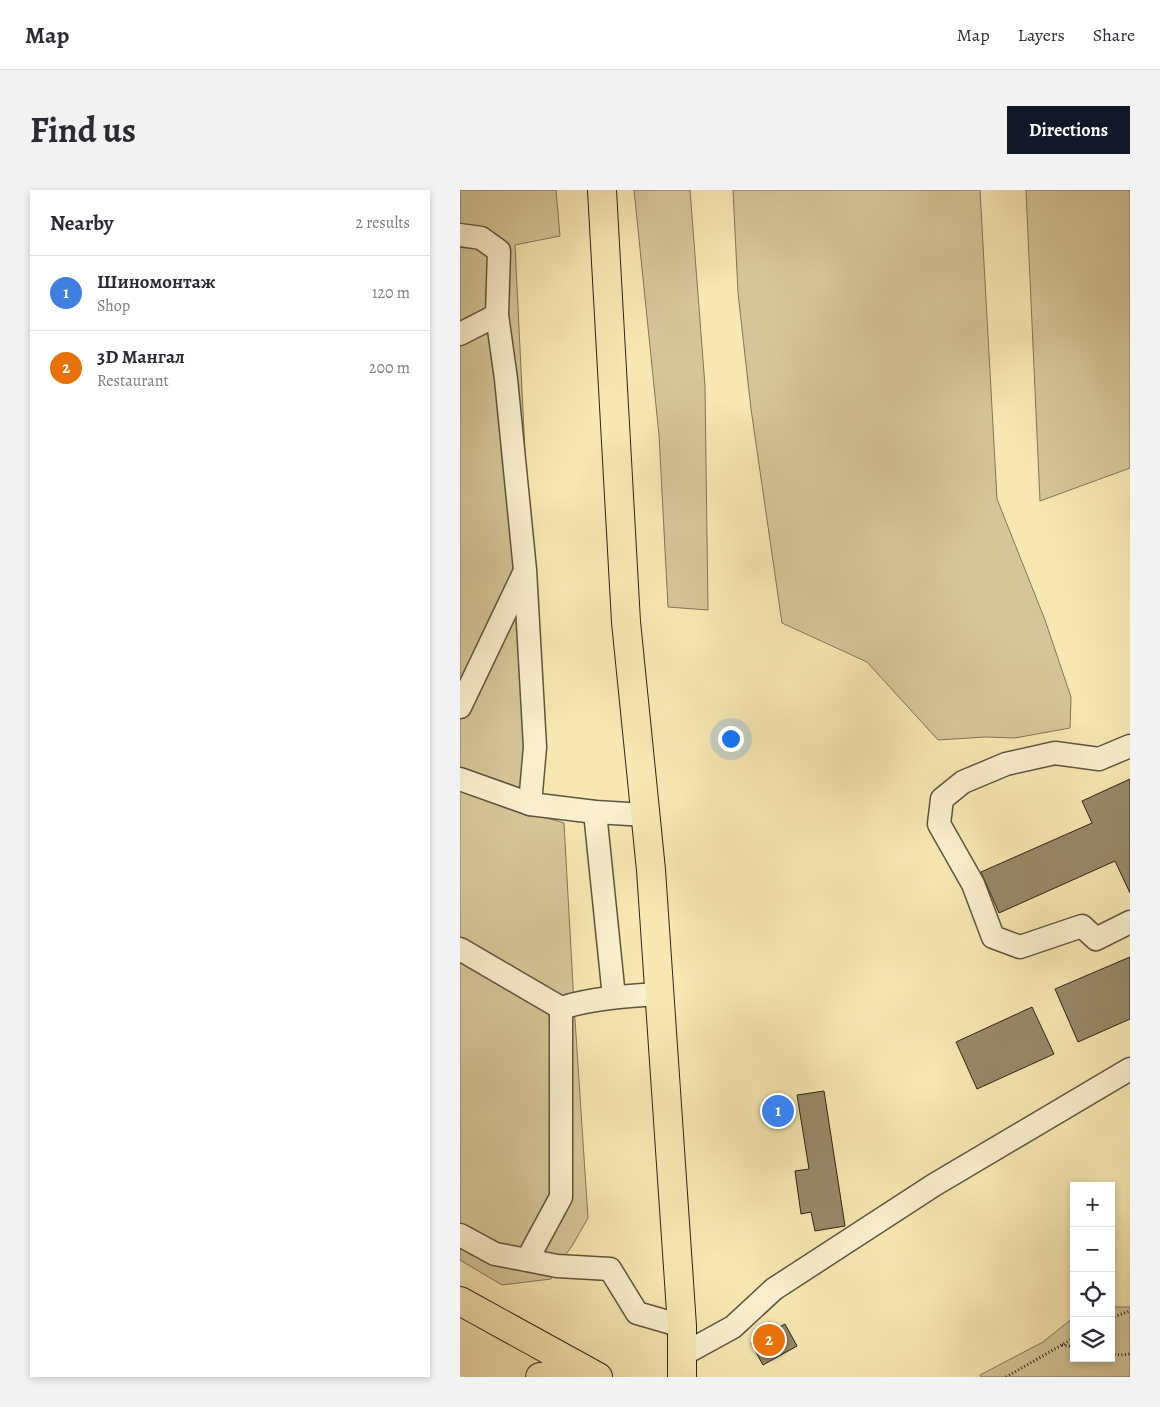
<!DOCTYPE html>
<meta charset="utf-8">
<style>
body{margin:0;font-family:Alegreya,serif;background:#f2f2f3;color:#2b2b33}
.controls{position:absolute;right:15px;bottom:15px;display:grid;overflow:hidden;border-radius:0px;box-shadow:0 2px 8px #0003}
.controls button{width:45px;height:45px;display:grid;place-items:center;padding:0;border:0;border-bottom:1px solid #e1e1e2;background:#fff;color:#2b2b33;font:25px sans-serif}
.you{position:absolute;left:270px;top:548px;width:18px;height:18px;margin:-12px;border:4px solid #fff;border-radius:50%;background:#1a73e8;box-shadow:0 0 0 8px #1a73e833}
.badge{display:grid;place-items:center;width:32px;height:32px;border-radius:50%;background:#111827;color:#fff;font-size:16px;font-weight:700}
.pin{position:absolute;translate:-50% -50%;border:2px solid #fff;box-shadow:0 1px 5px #0006}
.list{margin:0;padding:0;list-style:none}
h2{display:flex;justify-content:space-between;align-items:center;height:65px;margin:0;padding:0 20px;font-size:21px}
h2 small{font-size:16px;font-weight:400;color:#7c7c81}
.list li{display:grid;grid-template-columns:32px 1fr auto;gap:15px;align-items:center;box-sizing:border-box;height:75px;padding:0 20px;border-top:1px solid #e1e1e2}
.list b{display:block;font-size:19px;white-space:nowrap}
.list p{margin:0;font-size:16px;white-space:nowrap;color:#7c7c81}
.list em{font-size:16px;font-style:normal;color:#7c7c81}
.icon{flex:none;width:28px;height:28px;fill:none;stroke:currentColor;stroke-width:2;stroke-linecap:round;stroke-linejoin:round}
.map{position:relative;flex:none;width:670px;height:1187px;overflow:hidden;border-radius:0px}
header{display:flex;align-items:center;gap:30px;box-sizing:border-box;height:70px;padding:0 25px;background:#fff;border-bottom:1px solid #e1e1e2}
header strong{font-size:24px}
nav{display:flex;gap:28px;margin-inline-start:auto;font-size:18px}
.intro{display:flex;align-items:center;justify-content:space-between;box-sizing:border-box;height:120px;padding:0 30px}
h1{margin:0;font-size:35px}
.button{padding:12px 22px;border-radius:0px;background:#111827;color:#fff;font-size:18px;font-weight:700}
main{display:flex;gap:30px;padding:0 30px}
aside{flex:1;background:#fff;border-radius:0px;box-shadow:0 2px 8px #0003}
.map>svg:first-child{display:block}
</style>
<header>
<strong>Map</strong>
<nav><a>Map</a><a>Layers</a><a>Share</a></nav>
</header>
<div class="intro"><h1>Find us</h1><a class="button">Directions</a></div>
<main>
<aside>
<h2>Nearby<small>2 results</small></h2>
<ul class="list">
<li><span class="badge" style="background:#3f7fe0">1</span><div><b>Шиномонтаж</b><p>Shop</p></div><em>120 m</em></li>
<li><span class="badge" style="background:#e8710a">2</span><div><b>3D Мангал</b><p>Restaurant</p></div><em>200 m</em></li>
</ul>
</aside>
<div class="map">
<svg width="670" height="1187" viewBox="0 0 670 1187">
<rect width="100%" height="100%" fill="#f7e7b3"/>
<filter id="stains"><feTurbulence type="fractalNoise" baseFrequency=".004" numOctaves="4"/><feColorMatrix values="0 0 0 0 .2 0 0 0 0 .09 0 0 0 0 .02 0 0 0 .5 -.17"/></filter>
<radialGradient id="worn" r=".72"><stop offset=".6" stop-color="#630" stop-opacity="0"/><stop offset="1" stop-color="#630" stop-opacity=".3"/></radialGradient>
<!-- green -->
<g fill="#d5c699" stroke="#827459">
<path d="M0 0H96L100 46 55 55 82 615 84 627 104 633 114 814 128 1028 112 1056 97 1076 91 1089 42 1095 0 1070Z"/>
<path d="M174 0H230L245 196 248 420 208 417 199 245Z"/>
<path d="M273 0H520L537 309 585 430 611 507 610 538 555 548 525 547 478 550 407 472 322 433 291 219 278 103Z"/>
<path d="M566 0H670V278L580 311Z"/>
<path d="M651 1117H670V1187H521L520 1185 583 1152 614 1127V1168H651Z"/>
</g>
<!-- building -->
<g fill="#978969" stroke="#2e2319">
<path d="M670 589V703L655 671 539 723 521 682 632 633 622 611Z"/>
<path d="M670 767V829L618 852 595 799Z"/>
<path d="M572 817 594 864 517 899 496 852Z"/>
<path d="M364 901 385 1036 355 1041 351 1022 341 1024 335 981 349 979 337 905Z"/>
<path d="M325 1134 337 1156 303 1175 291 1153Z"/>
</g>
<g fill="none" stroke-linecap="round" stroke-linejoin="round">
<!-- minor casing -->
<g stroke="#605440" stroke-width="25">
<g id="minor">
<path d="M0 45 21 48 39 61 37 125"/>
<path d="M0 144 37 125 46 189 65 380 75 557 70 614"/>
<path d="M0 517 64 383"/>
<path d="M670 556 639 569 595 563 546 574 503 592 482 609 479 634 513 694 533 747 560 757 622 736 636 749 670 732"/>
<path d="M0 589 70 614 135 622 186 625"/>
<path d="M135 622 154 807"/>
<path d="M0 759 101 818C133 808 166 806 199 804"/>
<path d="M0 1045 35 1064 67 1070 101 1007V818"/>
<path d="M67 1070 97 1076 150 1079 177 1123 222 1136"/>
<path d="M222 1165 273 1137 314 1099 474 995 670 879"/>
</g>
</g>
<!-- major casing -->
<g stroke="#2e2319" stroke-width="30">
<g id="major">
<path d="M142 0 166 432 191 680 222 1136V1187"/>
<path d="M0 1111 138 1187"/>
<path d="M80 1187 98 1184 119 1187"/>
</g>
</g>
<!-- path -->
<g stroke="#2e2319" stroke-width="3" stroke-dasharray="1 2.5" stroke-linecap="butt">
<path d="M651 1128 670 1121"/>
<path d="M602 1155 614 1157"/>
<path d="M651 1164 660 1165 670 1164"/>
<path d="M546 1187 614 1148"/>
</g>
<!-- minor -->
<use href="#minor" stroke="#faefce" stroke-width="22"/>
<!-- major -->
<use href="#major" stroke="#f7e7b3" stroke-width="28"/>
</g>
<rect width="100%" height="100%" filter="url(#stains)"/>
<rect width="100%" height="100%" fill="url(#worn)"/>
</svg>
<div class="controls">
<button>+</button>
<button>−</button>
<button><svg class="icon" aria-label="locate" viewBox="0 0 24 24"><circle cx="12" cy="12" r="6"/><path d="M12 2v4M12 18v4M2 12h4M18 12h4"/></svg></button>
<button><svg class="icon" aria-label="layers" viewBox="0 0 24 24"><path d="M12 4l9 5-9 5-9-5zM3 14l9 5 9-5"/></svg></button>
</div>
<div class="you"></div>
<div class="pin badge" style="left:318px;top:921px;background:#3f7fe0">1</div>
<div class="pin badge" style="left:309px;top:1150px;background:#e8710a">2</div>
</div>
</main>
